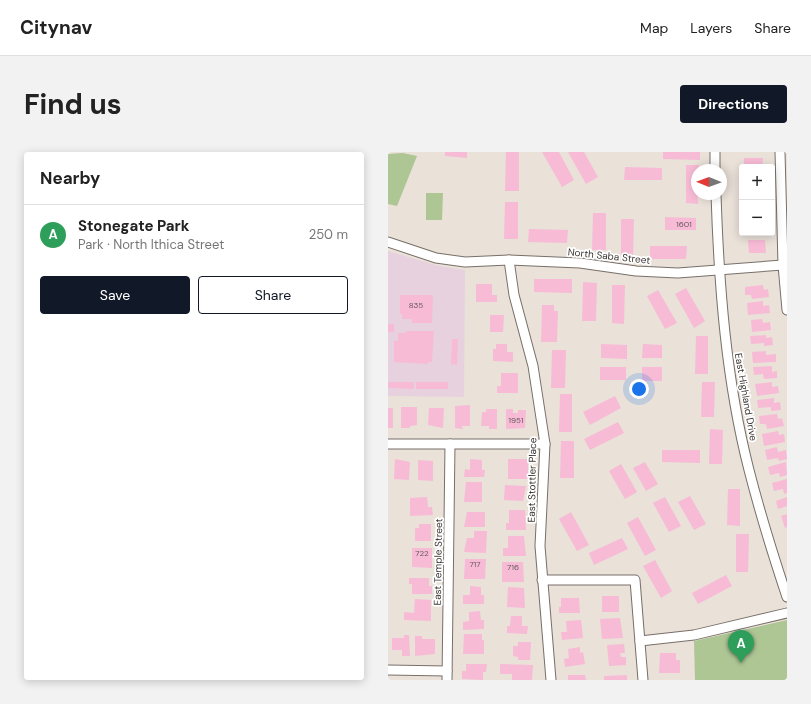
<!DOCTYPE html>
<meta charset="utf-8">
<style>
body{margin:0;font-family:"DM Sans",sans-serif;background:#f2f2f2;color:#222}
.controls{position:absolute;right:12px;top:12px;display:grid;overflow:hidden;border-radius:4px;box-shadow:0 2px 10px #0003}
.controls button{width:36px;height:36px;display:grid;place-items:center;padding:0;border:0;border-bottom:1px solid #e0e0e0;background:#fff;color:#222;font:20px sans-serif}
.compass{position:absolute;left:303px;top:12px;width:36px;height:36px;border-radius:50%;background:#fff;box-shadow:0 2px 10px #0003;rotate:271deg}
.you{position:absolute;left:251px;top:237px;width:14px;height:14px;margin:-10px;border:3px solid #fff;border-radius:50%;background:#1a73e8;box-shadow:0 0 0 6px #1a73e833}
.badge{display:grid;place-items:center;width:26px;height:26px;border-radius:50%;background:#111827;color:#fff;font-size:13px;font-weight:700}
.pin{position:absolute;translate:-50% -33px;filter:drop-shadow(0 1px 2px #0008)}
.pin::after{content:'';position:absolute;top:21px;width:14px;height:12px;background:inherit;clip-path:polygon(0 0,100% 0,50% 100%)}
.list{margin:0;padding:0;list-style:none}
h2{display:flex;justify-content:space-between;align-items:center;height:52px;margin:0;padding:0 16px;font-size:17px}
h2 small{font-size:13px;font-weight:400;color:#767676}
.list li{display:grid;grid-template-columns:26px 1fr auto;gap:12px;align-items:center;box-sizing:border-box;height:60px;padding:0 16px;border-top:1px solid #e0e0e0}
.list b{display:block;font-size:15px;white-space:nowrap}
.list p{margin:0;font-size:13px;white-space:nowrap;color:#767676}
.list em{font-size:13px;font-style:normal;color:#767676}
.actions{display:flex;gap:8px;padding:12px 16px}
.actions a{flex:1;padding:9px 0;border:1px solid #111827;border-radius:4px;text-align:center;font-size:14px;color:#111827}
.actions .main{background:#111827;color:#fff}
.map{position:relative;flex:none;width:399px;height:528px;overflow:hidden;border-radius:4px}
header{display:flex;align-items:center;gap:24px;box-sizing:border-box;height:56px;padding:0 20px;background:#fff;border-bottom:1px solid #e0e0e0}
header strong{font-size:19px}
nav{display:flex;gap:22px;margin-inline-start:auto;font-size:14px}
.intro{display:flex;align-items:center;justify-content:space-between;box-sizing:border-box;height:96px;padding:0 24px}
h1{margin:0;font-size:28px}
.button{padding:10px 18px;border-radius:4px;background:#111827;color:#fff;font-size:14px;font-weight:700}
main{display:flex;gap:24px;padding:0 24px}
aside{flex:1;background:#fff;border-radius:4px;box-shadow:0 2px 10px #0003}
.map>svg:first-child{display:block}
</style>
<header>
<strong>Citynav</strong>
<nav><a>Map</a><a>Layers</a><a>Share</a></nav>
</header>
<div class="intro"><h1>Find us</h1><a class="button">Directions</a></div>
<main>
<aside>
<h2>Nearby<small></small></h2>
<ul class="list">
<li><span class="badge" style="background:#2e9e5b">A</span><div><b>Stonegate Park</b><p>Park · North Ithica Street</p></div><em>250 m</em></li>
</ul>
<div class="actions"><a class="main">Save</a><a>Share</a></div>
</aside>
<div class="map">
<svg width="399" height="528" viewBox="0 0 399 528">
<rect width="100%" height="100%" fill="#eae1d9"/>
<!-- commercial -->
<path fill="#e7d1df" d="M0 99 51 114 77 118 76 245 0 244Z"/>
<!-- green -->
<g fill="#adc694">
<path d="M15 1 29 4 9 54 0 52V2Z"/>
<path d="M38 41H55L54 68H38Z"/>
<path d="M399 468V528H307L306 489Z"/>
</g>
<!-- building -->
<g fill="#f7bbd6">
<path d="M57 0H79V6L57 4Z"/>
<path d="M118 0H131V39H117Z"/>
<path d="M154 0H171L186 28 174 35Z"/>
<path d="M180 0H196L210 25 198 32Z"/>
<path d="M275 0H312V8L275 7Z"/>
<path d="M356 6H375L374 15H359V13H356Z"/>
<path d="M298 13H311V18H309L310 52 298 51Z"/>
<path d="M237 15 274 16V28H236Z"/>
<path d="M117 50H130V87H116Z"/>
<path d="M205 61H218V98H204Z"/>
<path d="M277 65 308 66V78H277Z"/>
<path d="M233 67H246L245 104 233 103Z"/>
<path d="M141 77 180 78 179 91 140 90Z"/>
<path d="M360 88H377L378 101H361Z"/>
<path d="M262 94H299L298 107H262Z"/>
<path d="M146 127H184V141L146 140Z"/>
<path d="M195 130 209 131 208 169H194Z"/>
<path d="M88 132H104V143H109V150H88Z"/>
<path d="M224 133H237L236 172 224 171Z"/>
<path d="M375 133 376 138 380 137 381 145 364 147 363 143H357V135Z"/>
<path d="M298 136 317 169 306 176 287 142Z"/>
<path d="M270 138 289 171 277 177 259 144Z"/>
<path d="M12 143H45L44 171H24V167H14V162H12Z"/>
<path d="M375 149V154L381 153 382 161 360 163 359 151Z"/>
<path d="M154 153H166V159H170L169 190H153Z"/>
<path d="M102 163H116L115 180H102Z"/>
<path d="M374 167 375 171 382 170 383 178 364 180 363 168Z"/>
<rect x="0" y="172" width="6" height="8"/>
<path d="M18 179H46L44 210H40V212L6 210V189H10V181H18Z"/>
<path d="M378 183V186L384 185 385 193 376 194V191L363 192 362 184Z"/>
<path d="M308 184H320V222H307Z"/>
<path d="M64 187H70L69 213 63 212Z"/>
<path d="M108 192H119V200H125V210L105 209V197H108Z"/>
<path d="M213 192 239 193V207L213 206Z"/>
<path d="M255 192 274 193V206H254Z"/>
<path d="M164 198H178L177 236H163Z"/>
<path d="M378 199V203L388 202V210L365 211 364 200Z"/>
<path d="M384 214V220L389 219V226L376 227 375 222 366 223 365 215Z"/>
<rect x="212" y="215" width="26" height="13"/>
<rect x="254" y="215" width="20" height="14"/>
<path d="M113 221H130V241H109V234H113Z"/>
<path d="M0 230H26V237L0 236Z"/>
<rect x="28" y="230" width="32" height="7"/>
<path d="M314 230H327L326 265H313Z"/>
<path d="M384 230V235L390 234 391 241 369 244 367 232Z"/>
<path d="M172 242H184V280H171Z"/>
<path d="M227 244 233 256 202 273 195 260Z"/>
<path d="M386 246V251L392 250 393 258 383 259V255L370 256 369 248Z"/>
<path d="M82 253V274H74L75 277 67 276V254Z"/>
<path d="M13 255H29V273L22 274V276H13Z"/>
<rect x="0" y="256" width="5" height="20"/>
<path d="M41 256H56L55 276 40 273Z"/>
<path d="M98 257H109V277H101V274H93L94 260H98Z"/>
<path d="M118 257H125V261H130V258H138L137 276 118 277Z"/>
<path d="M389 262 390 267 394 266 396 274 379 277 378 272H372L371 264Z"/>
<path d="M230 270 236 281 202 298 196 287Z"/>
<path d="M322 277 335 278 334 312H321Z"/>
<path d="M390 279 391 283 396 282 397 290 376 294 374 282Z"/>
<path d="M173 289H186V326H172Z"/>
<path d="M389 295 390 300 398 298 399 307 391 309 390 306 379 308 377 298Z"/>
<path d="M274 298H312V311L274 310Z"/>
<path d="M7 307 22 310 21 328 6 327Z"/>
<path d="M82 307 94 308V318H97L96 325H76L77 317 82 318Z"/>
<rect x="120" y="307" width="20" height="20"/>
<path d="M30 308 45 309V329L30 328Z"/>
<path d="M257 310 270 332 258 339 245 316Z"/>
<path d="M398 310 399 323 392 325 391 321 382 323 380 315Z"/>
<path d="M233 312 249 340 237 347 221 319Z"/>
<path d="M399 327V341L396 342 395 337 386 339 384 331Z"/>
<path d="M78 330H94V350H76Z"/>
<path d="M117 333 138 334 135 349 116 348Z"/>
<path d="M340 337H352V374L339 373Z"/>
<path d="M302 344 318 372 306 378 290 350Z"/>
<path d="M39 345 40 355H44L45 363 22 364V346Z"/>
<path d="M277 345 293 374 281 380 265 351Z"/>
<path d="M399 345V354L390 357 388 349Z"/>
<path d="M121 358H137L138 378H118V371H121Z"/>
<path d="M79 360H97V375H76Z"/>
<path d="M183 360 201 393 189 399 171 367Z"/>
<path d="M399 362V375L397 376 393 364Z"/>
<path d="M250 365 268 398 257 404 239 371Z"/>
<path d="M31 372H43V389H27V376H31Z"/>
<path d="M86 379H99L98 401 76 400 79 386H86Z"/>
<path d="M348 382H361L360 420H348Z"/>
<path d="M120 384H136L138 404H115V396H120Z"/>
<path d="M234 386 240 397 206 413 201 401Z"/>
<path d="M24 396H44V416L24 415Z"/>
<path d="M77 407H98L97 427H76Z"/>
<path d="M267 408 284 439 273 446 255 414Z"/>
<path d="M114 410H135L136 430H114Z"/>
<path d="M338 423 344 434 310 452 304 441Z"/>
<path d="M21 426H41V434H44V442H24V432H21Z"/>
<path d="M82 434 93 435V443H96V452H75V443H82Z"/>
<path d="M120 435 136 436 137 456 119 455Z"/>
<rect x="214" y="444" width="17" height="16"/>
<path d="M173 446H191L192 461H171V455H173Z"/>
<path d="M27 447 43 448V469L16 468V460L26 461Z"/>
<path d="M92 459 93 468H96V477L75 478V470L81 469V460Z"/>
<path d="M123 464H134V474H140L139 482 119 481V474H122Z"/>
<path d="M232 466 235 486 214 487 212 467Z"/>
<path d="M193 468 195 486 174 488 173 480H179L178 469Z"/>
<path d="M76 482H94V488H96V502H75Z"/>
<path d="M16 483H21L22 504H14V498H4V486H16Z"/>
<path d="M27 484H34V487H47V502L27 504Z"/>
<path d="M130 490H143L142 508H130V505L125 504V494H130Z"/>
<path d="M236 492 237 501H232L233 505H238V513L221 514 219 493Z"/>
<path d="M192 495V501L195 500 197 512 177 515 176 507 181 506 180 497Z"/>
<path d="M272 501H288V508H292V521H271Z"/>
<path d="M78 512H99L98 520H95V528L74 527V519H78Z"/>
<path d="M112 512 145 513 144 528H124V522H112Z"/>
<path d="M180 523H197L198 528H180Z"/>
<path d="M239 523V528H216V524Z"/>
</g>
<g fill="none" stroke-linecap="round" stroke-linejoin="round">
<!-- street casing -->
<g stroke="#776f68" stroke-width="11">
<g id="street">
<path d="M392 0 395 113 399 158"/>
<path d="M327 18V0"/>
<path d="M328 42C331 135 338 228 361 318 372 361 385 403 399 445"/>
<path d="M0 90 48 106 77 110 121 108 192 111 248 119 290 121 395 113"/>
<path d="M121 108 126 143 145 214 157 292 152 394 163 528"/>
<path d="M0 292H157"/>
<path d="M154 428H247L255 528"/>
<path d="M252 489 306 483 399 461"/>
<path d="M0 518 59 519"/>
<path d="M59 528 62 292"/>
</g>
</g>
<!-- street -->
<use href="#street" stroke="#fff" stroke-width="9"/>
</g>
<g text-anchor="middle" dominant-baseline="central" stroke-width="3.5" stroke-linejoin="round" paint-order="stroke">
<!-- number labels -->
<g font-size="8" fill="#69575c">
<text x="296" y="72">1601</text>
<text x="28" y="153">835</text>
<text x="128" y="268">1951</text>
<text x="34" y="401">722</text>
<text x="87" y="412">717</text>
<text x="125" y="415">716</text>
</g>
<!-- street labels -->
<g font-size="10" fill="#3a3633" stroke="#fff">
<text transform="translate(221 104) rotate(6)">North Saba Street</text>
<text transform="translate(358 245) rotate(80)">East Highland Drive</text>
<text transform="translate(144 328) rotate(-89)">East Stottler Place</text>
<text transform="translate(50 410) rotate(-89)">East Temple Street</text>
</g>
</g>
</svg>
<div class="controls">
<button>+</button>
<button>−</button>
</div>
<svg class="compass" viewBox="-18 -18 36 36"><path d="M0-13l5 13h-10z" fill="#e53935"/><path d="M0 13l5-13h-10z" fill="#767676"/></svg>
<div class="you"></div>
<div class="pin badge" style="left:353px;top:511px;background:#2e9e5b">A</div>
</div>
</main>
